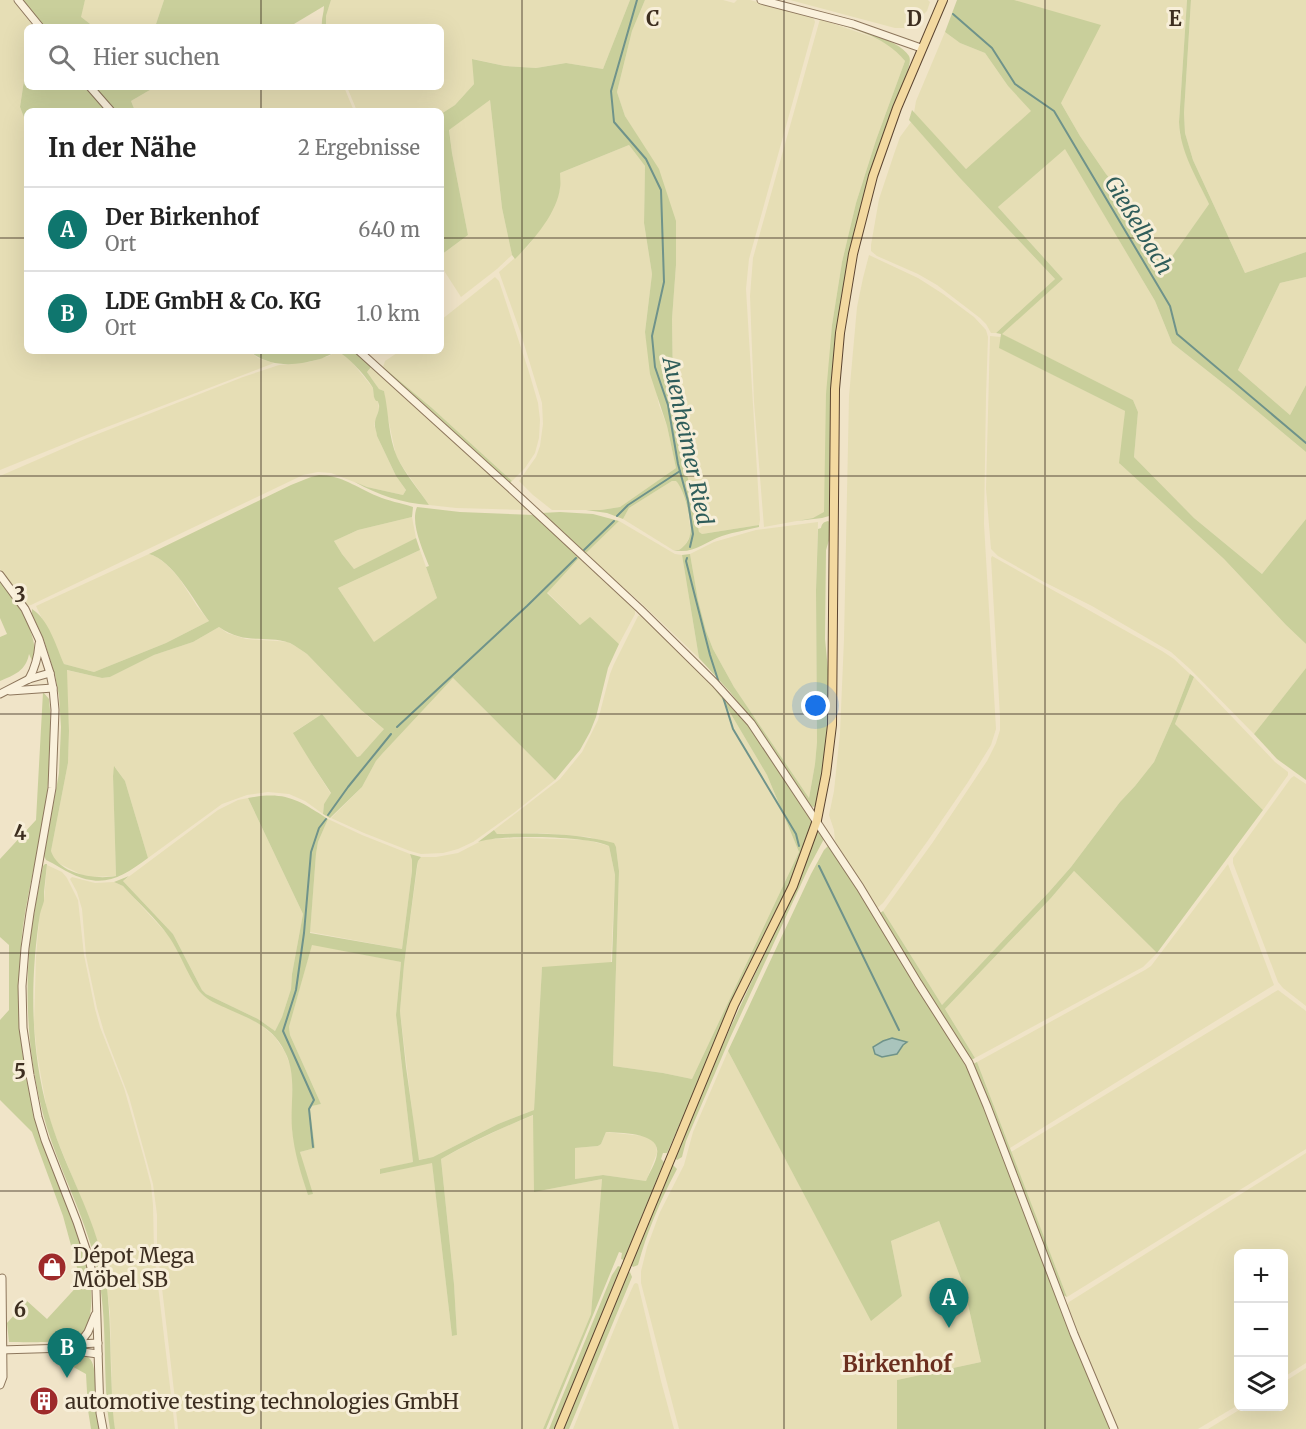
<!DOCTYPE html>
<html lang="de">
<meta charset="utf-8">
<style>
body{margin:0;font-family:Merriweather,serif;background:#f6f6f6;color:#222}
.controls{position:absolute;right:18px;bottom:18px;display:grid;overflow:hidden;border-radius:9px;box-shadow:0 6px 24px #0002}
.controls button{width:54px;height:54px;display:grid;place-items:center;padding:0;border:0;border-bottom:2px solid #e0e0e0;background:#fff;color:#222;font:30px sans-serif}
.you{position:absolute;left:816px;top:706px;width:21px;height:21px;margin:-15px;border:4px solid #fff;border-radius:50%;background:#1a73e8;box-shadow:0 0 0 9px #1a73e833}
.badge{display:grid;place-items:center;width:39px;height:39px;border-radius:50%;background:#0f766e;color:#fff;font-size:20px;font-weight:700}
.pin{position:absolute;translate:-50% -50px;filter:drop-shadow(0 2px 3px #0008)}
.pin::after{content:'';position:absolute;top:32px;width:21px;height:18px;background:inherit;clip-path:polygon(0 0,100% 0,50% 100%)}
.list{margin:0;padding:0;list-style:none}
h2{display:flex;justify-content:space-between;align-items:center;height:78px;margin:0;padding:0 24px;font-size:26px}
h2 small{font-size:20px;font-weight:400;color:#767676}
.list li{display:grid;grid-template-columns:39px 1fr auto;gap:18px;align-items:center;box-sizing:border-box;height:84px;padding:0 24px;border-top:2px solid #e0e0e0}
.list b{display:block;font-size:22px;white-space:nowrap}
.list p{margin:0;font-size:20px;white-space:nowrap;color:#767676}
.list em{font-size:20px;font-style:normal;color:#767676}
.icon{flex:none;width:33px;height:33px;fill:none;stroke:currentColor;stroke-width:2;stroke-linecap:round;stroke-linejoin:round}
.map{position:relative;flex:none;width:1306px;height:1429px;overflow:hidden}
.search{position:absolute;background:#fff;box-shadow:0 6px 24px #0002;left:24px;top:24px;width:420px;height:66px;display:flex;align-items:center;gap:15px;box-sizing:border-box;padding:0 21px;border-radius:9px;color:#767676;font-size:22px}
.panel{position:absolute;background:#fff;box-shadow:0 6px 24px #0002;left:24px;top:108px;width:420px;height:246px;border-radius:9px}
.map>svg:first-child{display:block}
</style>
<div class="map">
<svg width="1306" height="1429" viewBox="0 0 1306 1429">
<rect width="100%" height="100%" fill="#f0e4c8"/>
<!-- farmland -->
<g fill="#e6deb5">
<path d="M0 0H13L33 26 27 27V61L20 107 27 125V351H249L258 358 274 363 99 430 0 470Z"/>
<path d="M85 0H164L155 27H94L80 17Z"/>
<path d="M331 0H630L603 69 566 63 536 68 505 66 473 59 474 84 455 105 441 114V111H357L347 87H441V27H326V16Z"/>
<path d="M645 0H723L734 3 737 0H750L810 16 814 19 815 22 749 259 746 289 760 520 759 525 702 534 699 533 676 421 673 387 672 319 676 265 638 137 625 116 617 92 632 31Z"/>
<path d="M790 0H928L930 2 927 11 913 25 905 28H895Z"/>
<path d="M1014 0H1187L1179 122 1180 134 1187 157 1209 204 1164 269 1125 196 1106 174 1080 136 1061 103Z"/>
<path d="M1191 0H1306V252L1245 273 1193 160 1185 133 1184 113Z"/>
<path d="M820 19 875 38 887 44 899 53 905 61 876 140 856 203 842 262 832 325 824 513 813 518 764 527 754 402 750 296 753 258Z"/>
<path d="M945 32 960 43 985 53 1008 86 1032 111 966 169 914 113 916 101Z"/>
<path d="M155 87H344L354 111H135L131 101Z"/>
<path d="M490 100 502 208 512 255 497 269 461 297 441 266V255L468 235 452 153 449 129Z"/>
<path d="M911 122 959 177 1055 279 996 333H991L986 324 980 318 937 285 918 274 877 256 871 251V245L879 199 894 154 900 137Z"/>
<path d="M629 145 645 166 644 223 652 274 645 332 659 405 667 426 676 468 620 507 601 510H552L533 495 519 481 536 457 540 446 543 424 542 403 520 331 499 272 528 246 544 224 557 199 560 188V173Z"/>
<path d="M1065 148 1155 301 1172 343 1233 391 1306 452V519L1262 574 1194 518 1134 457 1138 412 1133 400 1001 334 1063 279 998 207Z"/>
<path d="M869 255 918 278 943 294 974 317 986 330 988 337 986 396 984 524 996 729 991 745 968 782 929 839 883 903 877 908 835 841 834 830 829 815 834 791 840 733 844 639 849 396 857 307 863 278Z"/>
<path d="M495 277 499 281 529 372 538 403 540 420 539 438 535 453 525 468 512 481 432 408 383 367 385 361 400 351H441V320Z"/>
<path d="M1306 277V385L1290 415 1238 370 1280 283Z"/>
<path d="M990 336 1001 337 1000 348 1125 411 1120 464 1224 559 1286 625 1306 644V668L1254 734 1190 669 1171 652 1092 606 1044 582 998 556 991 549 986 489Z"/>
<path d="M335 352H340L351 361 373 388 374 397 378 402 379 409 374 425 377 433V436L396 476 406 490 403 495 367 487 331 473 318 472 303 475 31 605 26 606 19 597 0 569V476L85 439 243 377 279 365 309 362 329 356Z"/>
<path d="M373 366 528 509 526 510 456 508 429 505 404 469 396 456 387 413 384 391 379 389 367 372Z"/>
<path d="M672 481H677L680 484 688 510 690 526V536L684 547 679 550H673L623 519 629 508Z"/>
<path d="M412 517 416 538 354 569 342 554 334 541 358 530Z"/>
<path d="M619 521 675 554 682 555 699 658 639 601 585 554Z"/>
<path d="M818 522 816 590 817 742 815 764 809 798 734 687 713 649 706 631 698 600 690 554 714 542 756 530Z"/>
<path d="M420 550 437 598 374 643 338 588Z"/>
<path d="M149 554 157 557 167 565 179 578 197 606 209 621 166 643 94 672 64 664 36 606Z"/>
<path d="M992 556 1162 651 1174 659 1190 674 1172 721 1154 762 1135 786 1120 802 1071 867 1049 892 942 1005 883 911 933 842 987 761 996 743 1000 730V717L991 558Z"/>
<path d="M579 558 633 607 635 610V614L619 644 590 618 580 625 547 592Z"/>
<path d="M641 615 709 682 722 699 767 775 799 852 692 1079 663 1073 613 1066 619 871 616 847 589 837 540 833 497 834 494 830 560 779 582 752 598 720 610 674 614 664 638 616Z"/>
<path d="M219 627 227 633 246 639 278 641 288 642 297 647 307 654 361 710 373 721 385 728 360 756 356 757 322 714 294 732 312 764 331 794 324 804 323 814 305 801 289 794 268 792 247 795 222 804 148 858 125 781 115 767 113 776 116 876 90 877 82 875 58 863 53 858 51 851 68 763 69 731 66 670 102 678 110 677 154 655 193 642Z"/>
<path d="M1194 677 1275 762 1288 772V775L1263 810 1175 724Z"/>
<path d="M453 678 555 780 515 812 473 842 458 849 443 853 421 854 410 851 364 833 331 818 362 787 376 761 382 754Z"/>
<path d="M1294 776 1306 784V1006L1283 988 1278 982 1233 863V858L1291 778Z"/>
<path d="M248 798 303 914 292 974 291 989 282 1017 275 1031 258 1019 206 994 202 990 173 934 123 881 218 810 238 800Z"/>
<path d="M328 819 362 835 410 854 412 860V871L402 949 310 932 316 854 318 842Z"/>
<path d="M527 838 587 840 609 846 615 875 611 963 542 968 534 1110 498 1124 433 1157 418 1160 400 1011 404 965 418 861 421 857H436L458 853 485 839Z"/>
<path d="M1228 864 1274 985 1010 1148 977 1062 1145 970 1151 966Z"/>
<path d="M47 865 62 872 67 878 78 900 84 955 95 1009 100 1027 124 1088 144 1158 151 1185 153 1205 154 1252 175 1429H115L113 1417 112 1393 110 1312 106 1282 101 1255 90 1220 54 1132 47 1110 37 1054 34 1024 36 956 40 911 44 900Z"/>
<path d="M1074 871 1157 953 1143 967 975 1058 945 1009 1051 898Z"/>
<path d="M72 877 95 883 114 882 123 886 170 937 201 993 204 996 260 1024 275 1037 285 1052 290 1065 292 1075V1128L294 1142 299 1165 308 1195 300 1152 315 1148 310 1109 311 1106 321 1104 290 1035 289 1027 312 944 401 962 396 1015 413 1162 380 1170 381 1174 432 1162 452 1336 457 1335 454 1284 441 1159 467 1145 507 1126 534 1115V1192L602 1179 591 1314 543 1429H178L174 1391 157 1245V1215L153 1184 129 1097 104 1032 97 1008 86 956 82 909 77 892 70 879Z"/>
<path d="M1278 990 1306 1011V1149L1067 1297 1011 1152Z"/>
<path d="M728 1051 871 1320 902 1296 891 1241 939 1221 964 1287 981 1362 897 1380V1429H679L641 1283V1271L647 1247 660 1212 684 1165 693 1132Z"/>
<path d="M606 1132 644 1136 651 1139 656 1145 657 1153 646 1181 603 1175 575 1179V1148L598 1146 601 1144Z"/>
<path d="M1306 1153V1363L1284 1377V1254H1238V1405L1198 1429H1118L1106 1404 1067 1305 1069 1302Z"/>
<path d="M636 1283 638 1284 661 1381 674 1429H573L620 1315 634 1284Z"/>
<path d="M1306 1368V1429H1208L1244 1407 1284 1406V1382Z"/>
</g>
<!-- green -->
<g fill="#c9cf9b" fill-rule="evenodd">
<path d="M21 0H85L81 17 94 27H43Z"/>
<path d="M164 0H331L326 16V27H322C321 19 324 13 324 6L289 27H155Z"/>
<path d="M630 0H645L632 31 617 92 625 116 659 169 676 221V265L672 319 673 387 676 421 699 532 702 534 759 525V527C747 530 734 532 722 536 705 542 692 555 673 550H679C684 547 689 541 690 535 693 524 684 488 676 481H672L629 508 623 519 607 513 586 510H601L620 507 676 468 667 426 650 374 645 332 652 274 644 223 645 166 629 145 560 173C560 178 561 183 560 188 557 213 533 241 515 259L512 255 502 208 490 100 449 130 452 153 468 235 441 255V218L443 215 441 181V114L455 105 474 84 472 59 505 66 536 68 566 63 603 69Z"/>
<path d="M957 0H1014L1101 25 1061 103 1080 136 1106 174 1125 196 1164 268 1209 204C1197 178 1180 152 1179 122L1187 0H1191L1184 113 1185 133 1193 160 1245 273 1306 252V277L1280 283 1238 370 1290 415 1306 385V452L1233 391 1172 343 1155 301 1065 149 998 207 1063 279 1002 334 1133 400 1138 412 1134 457 1194 518 1262 574 1306 519V644L1286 625 1224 559 1119 463 1125 411 999 348 1001 334 996 333 1055 279 959 177 909 120 912 110 966 169 1031 111 1008 86 985 53 960 43 945 32Z"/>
<path d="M820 19C840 24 899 38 909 56 911 60 909 65 908 70 880 142 854 216 842 293 830 366 830 441 829 516L822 518 797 521 813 518 824 512 826 394 832 325 842 262 856 203 876 140 905 61C884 35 850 28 820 19Z"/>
<path d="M27 61V87H85L107 111H27V125L20 107Z"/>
<path d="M95 87H155L131 101 135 111H115Z"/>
<path d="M249 351H356L372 366 367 372 379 389 384 391C389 413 388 437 397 457 405 474 419 490 429 505 402 503 378 495 355 482L367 487 403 495 406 490 396 476 377 436C377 432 374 427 375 423 375 417 380 411 379 405 377 397 377 405 374 397 374 397 373 389 373 388 369 380 346 353 337 352 334 352 324 358 320 359 295 366 271 368 249 351Z"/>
<path d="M383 367 432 408 512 481 508 484 383 369Z"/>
<path d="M319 475C342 475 357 488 377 496 388 501 401 503 413 507L412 517 358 530 334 541 342 554 354 569 416 538 420 550 338 588 374 642 437 598 426 567 429 566C423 550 410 523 417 507L460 512 534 515 579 558 547 593 580 625 590 617 619 644 608 668 596 717 590 732 580 750 555 780 453 678 382 754 376 761 362 787 330 818 323 814 324 804 331 793 312 764 293 733 322 714 357 757 360 756 384 729 361 710 307 654C301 650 296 646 290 643 265 634 246 646 219 627L193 642 154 655 110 677 102 678 67 670 69 731 68 763 51 851C58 874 95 880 116 876L113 776 114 766 125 781 148 858C122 877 104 889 72 874 63 870 55 864 46 860L44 856 59 773 61 727 59 696 55 675 44 640 32 614V609C49 620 56 646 64 664L94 672 166 643 209 621C194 601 173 560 149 554L291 485 311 477Z"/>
<path d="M560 512 593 514 619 521 585 554 541 513Z"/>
<path d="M828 521 830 522V537L826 550 825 639 828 670 827 732 825 759 817 806 813 807 810 805 751 719 730 692 699 658 682 555 690 554 698 600 706 631 713 649 734 687 809 798 815 764 817 742 816 590 818 529 821 528C822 524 823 522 828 521Z"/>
<path d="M0 579C17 603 40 634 34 665L29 654C26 671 14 675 0 681V637L7 634 0 618Z"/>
<path d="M1306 668V780L1277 759 1254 734Z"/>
<path d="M1190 674 1194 677 1175 724 1263 810 1157 953 1074 871 1051 898 945 1009 975 1058 971 1060 947 1025 880 913 883 911 942 1005 1049 892 1071 867 1120 802 1135 786 1154 762 1172 721Z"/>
<path d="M709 682 759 737 813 818 796 868 785 894 738 992 667 1153H663L661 1159 664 1162 624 1260 621 1259 622 1253 619 1252 546 1429H543L591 1314 602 1179 534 1192 533 1115C502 1128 471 1142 441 1159L454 1284 457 1335 452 1336 432 1163 380 1174V1169L413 1162 396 1015 401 962 312 945 289 1027 290 1035 321 1104 312 1106 310 1109 315 1148 300 1152 313 1194 308 1195C301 1174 294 1152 292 1129 290 1103 297 1075 285 1052 274 1028 251 1019 228 1009 220 1005 211 1002 204 996 192 986 180 952 169 937 156 918 138 903 123 886L114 882 129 876 123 881 173 934 202 990 206 994 258 1019 275 1031 282 1017 291 989 292 974 303 914 248 798C285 791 297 799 328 819L318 842 316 854 310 933 402 949 412 871V860L410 854 421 857 418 861 417 866 404 965 400 1011 406 1067 419 1160 433 1157 498 1124 534 1110 542 967 612 962 615 875 609 846C589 836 500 834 478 842L494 830 497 834C538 833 574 833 614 843L616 847 619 871 613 1066 663 1073 692 1079 799 852 767 775 722 699ZM606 1132C620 1133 661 1132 657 1154 656 1163 649 1173 646 1181L603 1175 575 1179V1148L598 1146 601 1144Z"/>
<path d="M43 692 49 699 50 710C50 734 51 759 48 783 44 831 30 878 23 926 17 974 18 1023 25 1071 28 1086 31 1101 35 1115 52 1173 105 1266 88 1324 87 1327 84 1333 81 1335 70 1344 24 1342 9 1342L7 1323 27 1301 47 1319 81 1282 63 1216 32 1132 0 1100V1020L9 1010V945L0 937V859L36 820Z"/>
<path d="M818 832H821L824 839 809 867 730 1038 686 1141 682 1157 677 1160 674 1157C706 1077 743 1001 779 923 792 894 803 864 816 834Z"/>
<path d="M828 846H831L834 851 957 1050 972 1078 1088 1375 1111 1429H897V1380L981 1362 964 1287 939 1221 891 1241 902 1296 871 1321 728 1051 811 874 824 850Z"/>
<path d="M45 864H47C46 873 45 883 44 892 44 893 44 899 44 901 43 905 41 909 40 914 30 978 30 1049 48 1112 62 1162 90 1207 102 1257 110 1294 110 1332 111 1370 112 1390 112 1410 115 1429H110C102 1379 108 1328 99 1279 90 1226 63 1179 47 1128 29 1068 24 1004 30 942 33 917 38 891 43 866Z"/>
<path d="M977 1062 1067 1297 1063 1295 973 1064Z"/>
<path d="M673 1165 677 1169 676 1171C660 1201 647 1232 638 1265L633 1267 631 1265 671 1166Z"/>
<path d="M618 1266 621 1267 555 1429H549L612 1275Z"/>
<path d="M630 1272 632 1277 569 1429H562L628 1273Z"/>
<path d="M48 1353C59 1353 75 1351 86 1356 99 1361 94 1393 95 1405 96 1413 98 1421 99 1429H91L88 1410 86 1374Z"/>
</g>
<!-- water -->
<path fill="#a9c4bc" stroke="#6f938a" stroke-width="1.5" d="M892 1038 907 1042 903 1045 897 1054 882 1057 875 1054 873 1047 883 1041Z"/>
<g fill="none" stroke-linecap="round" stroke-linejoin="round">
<!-- stream -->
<g stroke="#6f938a" stroke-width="2">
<path d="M637 0 611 91 614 122 646 159 661 190 664 282 652 336 655 367 668 405 678 464 688 501 693 534 690 547"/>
<path d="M953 14 992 48 1015 84 1054 111 1170 306 1177 334 1306 443"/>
<path d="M617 516 628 505 680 471"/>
<path d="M584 550 614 521"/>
<path d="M687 558 686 561 710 655 719 683"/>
<path d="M723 697 733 729 796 834 799 846"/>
<path d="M397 727 527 606 576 558"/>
<path d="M328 815 348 787 391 734"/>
<path d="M819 866 899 1030"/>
<path d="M313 1147 309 1109 314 1100 283 1031 296 990 304 933 311 852 319 828 326 819"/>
</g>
<!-- minor casing -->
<g stroke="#8d765c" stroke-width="9">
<g id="minor">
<path d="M18 0 40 27"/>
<path d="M761 0 853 24 921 48"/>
<path d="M90 87 111 111"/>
<path d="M359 351 510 488 640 609 715 683 751 723 860 887 918 983 969 1063 987 1106 1074 1334 1114 1429"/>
<path d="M0 575 25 609 39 639 50 673 53 688 55 710 52 788 30 913 25 948 22 986 23 1028 30 1075 38 1117 45 1140 77 1222 88 1255 96 1289 100 1413 103 1429"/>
<path d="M29 679C35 668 38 657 39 644"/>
<path d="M10 691 53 688"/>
<path d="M0 694 29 679 50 673"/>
<path d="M79 1344 88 1332 95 1315"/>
<path d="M68 1348 75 1351 98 1354"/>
<path d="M0 1350 68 1348 79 1344 98 1343"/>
<path d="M0 1385 3 1377 2 1278"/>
</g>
</g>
<!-- major casing -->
<g stroke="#5b4430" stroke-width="10">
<path id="major" d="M559 1429 734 1005 793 886 817 820 826 774 832 725 835 389 840 333 853 254 873 176 897 108 943 0"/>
</g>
<!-- minor -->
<use href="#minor" stroke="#faf1dc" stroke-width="7"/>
<!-- major -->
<use href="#major" stroke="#f3d9a0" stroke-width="8"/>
</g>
<!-- grid -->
<path fill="none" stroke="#3d2e20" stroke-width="1.5" stroke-opacity="0.55" d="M261 0V27M522 0V1429M784 0V1429M1045 0V1429M261 87V111M0 238H27M441 238H1306M261 351V1429M0 476H1306M0 714H1306M0 953H1306M0 1191H1306"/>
<!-- icons -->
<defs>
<g id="shop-disc" transform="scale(1.5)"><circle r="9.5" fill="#9e2a2b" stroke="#f7eed8"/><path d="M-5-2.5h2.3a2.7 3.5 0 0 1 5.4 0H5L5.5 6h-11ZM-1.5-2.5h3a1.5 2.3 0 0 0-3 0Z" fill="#fff"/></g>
<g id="building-disc" transform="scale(1.5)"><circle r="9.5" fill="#9e2a2b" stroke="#f7eed8"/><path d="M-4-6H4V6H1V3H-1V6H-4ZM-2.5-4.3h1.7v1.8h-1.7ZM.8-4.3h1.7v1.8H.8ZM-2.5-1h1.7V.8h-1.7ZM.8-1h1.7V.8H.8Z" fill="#fff"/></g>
</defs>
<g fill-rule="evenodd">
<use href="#shop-disc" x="52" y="1267"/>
<use href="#building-disc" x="44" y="1401"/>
</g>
<g text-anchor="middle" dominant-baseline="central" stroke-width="6" stroke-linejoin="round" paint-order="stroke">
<!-- poi labels -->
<g font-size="21" fill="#3d2e20" stroke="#f7eed8" text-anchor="start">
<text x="73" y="1255">Dépot Mega<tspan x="73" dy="24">Möbel SB</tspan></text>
<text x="65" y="1401">automotive testing technologies GmbH</text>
</g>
<!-- water labels -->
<g font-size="22" font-style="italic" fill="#2f5d5a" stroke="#f7eed8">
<text transform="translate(1139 225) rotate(59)">Gießelbach</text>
<text transform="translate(688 441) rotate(78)">Auenheimer Ried</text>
</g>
<!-- neighbourhood labels -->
<g font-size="22" font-weight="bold" fill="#6b2e1e" stroke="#f7eed8">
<text x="897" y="1364">Birkenhof</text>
</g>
</g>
<g font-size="20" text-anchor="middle" font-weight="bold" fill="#3d2e20" stroke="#f7eed8" stroke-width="6" stroke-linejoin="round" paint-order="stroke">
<text x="653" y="26">C</text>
<text x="914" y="26">D</text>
<text x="1175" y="26">E</text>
<text x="20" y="602">3</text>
<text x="20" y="840">4</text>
<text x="20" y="1079">5</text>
<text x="20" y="1317">6</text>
</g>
</svg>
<div class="controls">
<button>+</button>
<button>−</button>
<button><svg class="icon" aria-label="layers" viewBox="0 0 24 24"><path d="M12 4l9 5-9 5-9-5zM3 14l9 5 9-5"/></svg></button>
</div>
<div class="you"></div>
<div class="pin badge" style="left:949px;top:1328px">A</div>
<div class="pin badge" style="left:67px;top:1378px">B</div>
<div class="search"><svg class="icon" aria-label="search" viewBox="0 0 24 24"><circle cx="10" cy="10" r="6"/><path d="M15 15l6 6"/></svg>Hier suchen</div>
<section class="panel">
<h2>In der Nähe<small>2 Ergebnisse</small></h2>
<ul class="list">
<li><span class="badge">A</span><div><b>Der Birkenhof</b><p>Ort</p></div><em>640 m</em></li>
<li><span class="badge">B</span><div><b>LDE GmbH &amp; Co. KG</b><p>Ort</p></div><em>1.0 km</em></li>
</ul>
</section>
</div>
